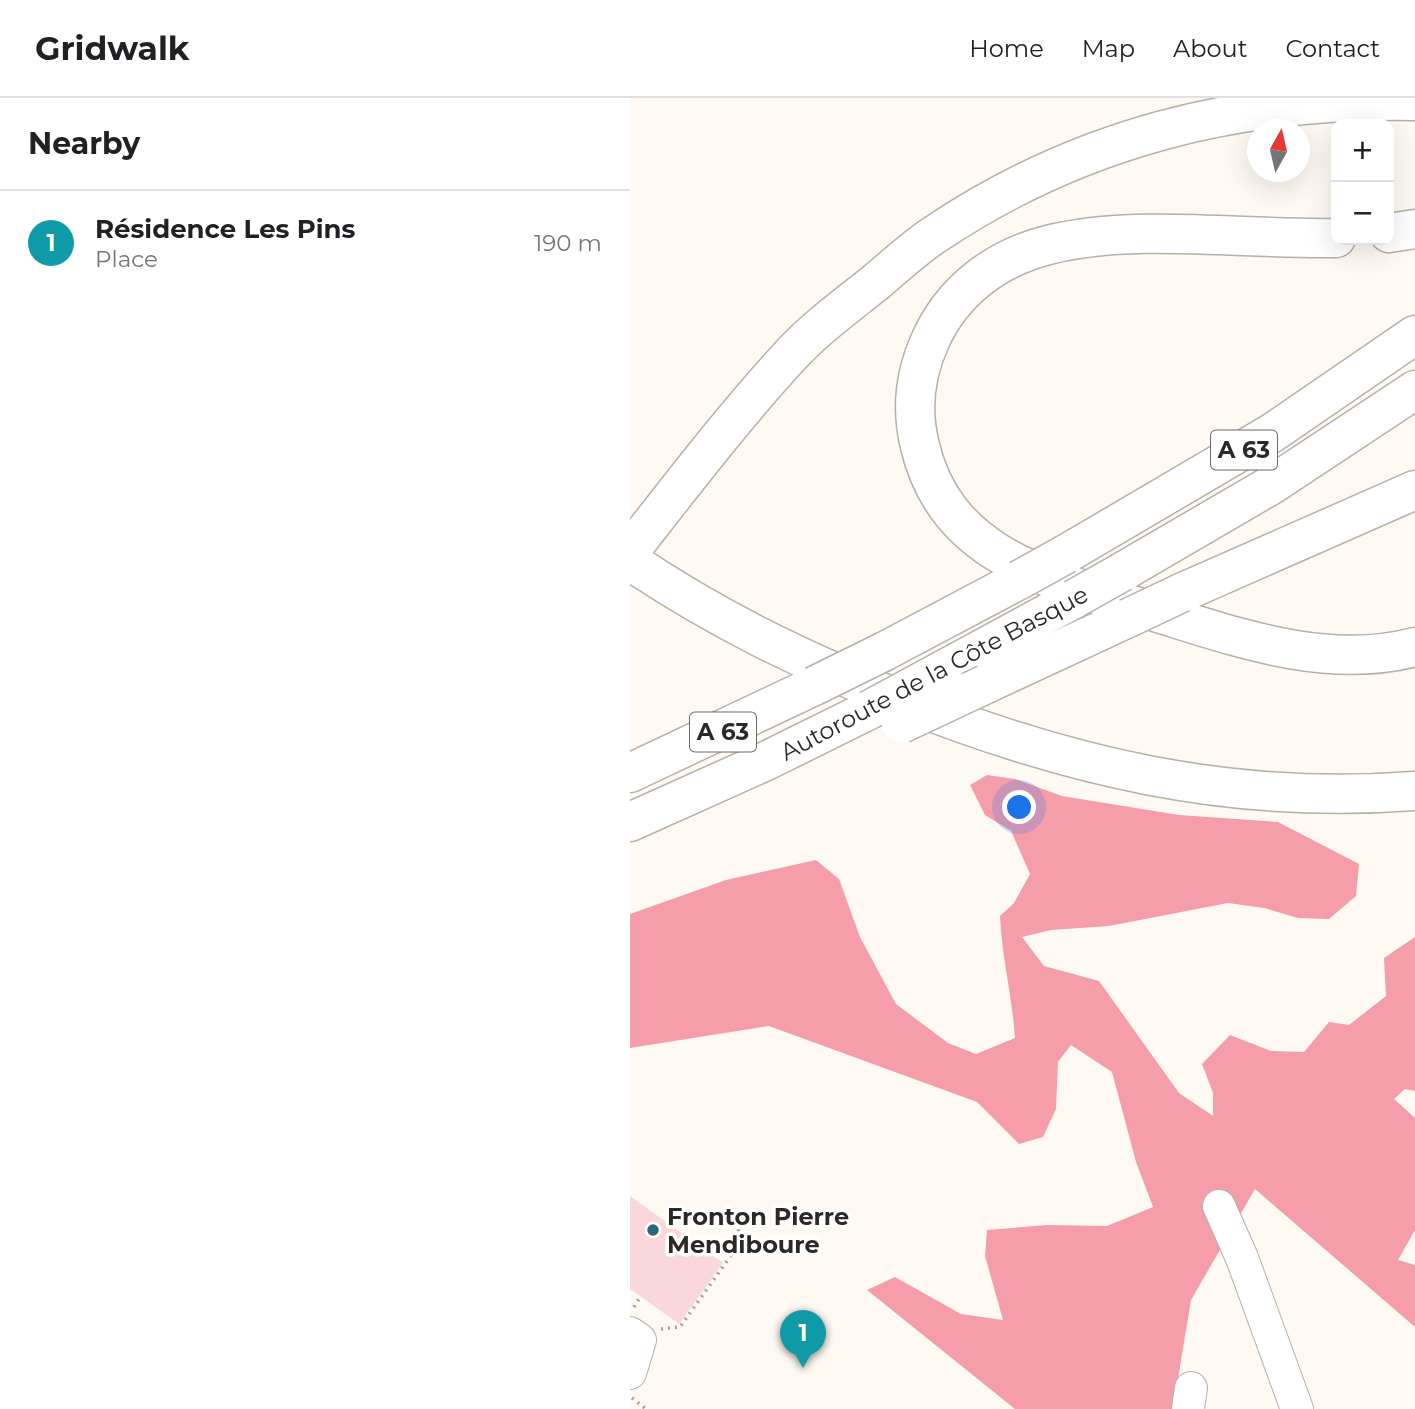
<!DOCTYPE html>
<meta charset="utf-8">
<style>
body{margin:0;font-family:Montserrat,sans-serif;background:#f2f2f2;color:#202124}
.controls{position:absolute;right:21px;top:21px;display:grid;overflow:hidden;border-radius:14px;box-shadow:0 7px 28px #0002}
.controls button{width:63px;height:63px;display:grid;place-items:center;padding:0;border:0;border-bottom:2px solid #e0e0e0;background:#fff;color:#202124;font:35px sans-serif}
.compass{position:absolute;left:617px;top:21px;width:63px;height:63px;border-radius:50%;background:#fff;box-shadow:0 7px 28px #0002;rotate:8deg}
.you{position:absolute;left:390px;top:710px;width:24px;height:24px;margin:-18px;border:5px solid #fff;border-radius:50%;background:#1a73e8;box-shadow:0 0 0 10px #1a73e833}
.badge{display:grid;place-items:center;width:46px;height:46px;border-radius:50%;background:#2b677f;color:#fff;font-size:23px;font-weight:700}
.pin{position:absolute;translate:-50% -58px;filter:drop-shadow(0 2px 4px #0008)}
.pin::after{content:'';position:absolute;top:37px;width:24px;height:21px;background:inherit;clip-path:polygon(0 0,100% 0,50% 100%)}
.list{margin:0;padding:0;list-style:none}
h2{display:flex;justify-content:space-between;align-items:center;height:91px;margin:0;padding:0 28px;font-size:30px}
h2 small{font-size:23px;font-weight:400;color:#757577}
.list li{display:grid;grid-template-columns:46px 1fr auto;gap:21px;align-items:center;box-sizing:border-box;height:105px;padding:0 28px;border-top:2px solid #e0e0e0}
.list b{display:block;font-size:26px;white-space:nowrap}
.list p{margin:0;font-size:23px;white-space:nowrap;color:#757577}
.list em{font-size:23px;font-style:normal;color:#757577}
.map{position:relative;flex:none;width:785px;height:1311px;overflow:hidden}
header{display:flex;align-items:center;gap:42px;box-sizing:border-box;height:98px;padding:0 35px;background:#fff;border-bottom:2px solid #e0e0e0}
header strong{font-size:33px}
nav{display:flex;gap:38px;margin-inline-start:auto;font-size:24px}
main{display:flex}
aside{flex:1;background:#fff}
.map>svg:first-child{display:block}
</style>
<header>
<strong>Gridwalk</strong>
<nav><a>Home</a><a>Map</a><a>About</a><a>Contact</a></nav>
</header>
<main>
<aside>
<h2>Nearby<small></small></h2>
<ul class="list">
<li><span class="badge" style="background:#0f9aa8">1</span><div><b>Résidence Les Pins</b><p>Place</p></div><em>190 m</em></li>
</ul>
</aside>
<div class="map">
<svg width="785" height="1311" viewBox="0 0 785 1311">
<rect width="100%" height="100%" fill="#fef9f2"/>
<!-- green -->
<path fill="#fad7db" d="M0 1098 93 1165 49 1226 0 1191Z"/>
<!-- forest -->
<path fill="#f59da9" d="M357 677 385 681 432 698 549 717 648 724 729 766 726 798 699 821 668 820 634 810 598 805 479 828 421 832 392 839 414 868 469 883 549 995 583 1018V995L572 966 600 937 641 953 674 954 699 924 719 927 756 898 754 860 785 839V993L775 991 764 1001 785 1020V1132L768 1162 785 1167V1229L625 1091 561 1202 543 1311H385L237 1192 265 1179 331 1216 373 1222 355 1158 357 1132 417 1127 477 1128 523 1109 506 1064 482 974 441 947 428 964 426 1011 413 1039 389 1046 347 1004 139 928 0 950V816L96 782 186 762 209 781 230 839 266 906 318 945 346 956 385 940C382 897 372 861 370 818L384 805 400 776 381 733 355 717 340 687Z"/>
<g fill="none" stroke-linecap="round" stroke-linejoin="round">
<!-- minor casing -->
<g stroke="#b5b0a9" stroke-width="34">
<g id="minor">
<path d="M589 1108 612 1160 667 1311"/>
<path d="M0 1235 10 1242 0 1275"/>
<path d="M558 1311 561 1290"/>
</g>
</g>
<!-- major casing -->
<g stroke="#b5b0a9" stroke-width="41">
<path id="major" d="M0 463C88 522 171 562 268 601 438 669 600 707 785 693"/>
</g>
<!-- highway casing -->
<g stroke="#b5b0a9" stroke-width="41">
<g id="highway">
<path d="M759 135 785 131"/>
<path d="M706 140C615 142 506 125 418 147 366 160 322 193 300 243 285 276 281 312 290 348 317 463 428 483 525 514 609 540 697 572 785 549"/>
<path d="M0 453C51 388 102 321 158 260 183 232 216 208 246 184 265 168 283 151 304 137 450 39 609 0 785 3"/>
<path d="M436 456 642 335 785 237"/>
<path d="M492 474 643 386 785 292"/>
<path d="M551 495 785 392"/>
<path d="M255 553 389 482"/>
<path d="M313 572 444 501"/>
<path d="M356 586 498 520"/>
<path d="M0 675 184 588"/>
<path d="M0 724 138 662 239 612"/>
</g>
</g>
<!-- path -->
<g stroke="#a5a19c" stroke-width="3.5" stroke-dasharray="2 5" stroke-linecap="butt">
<path d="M4 1209 10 1199"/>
<path d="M31 1231 50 1229 107 1149 110 1118"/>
<path d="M2 1300 16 1311"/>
</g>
<!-- minor -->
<use href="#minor" stroke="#fff" stroke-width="32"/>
<!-- major -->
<use href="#major" stroke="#fff" stroke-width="38"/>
<!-- highway -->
<use href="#highway" stroke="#fff" stroke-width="38"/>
<!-- highway-bridge casing -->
<g stroke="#b5b0a9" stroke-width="41" stroke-linecap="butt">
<g id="highway-bridge">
<path d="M389 482 436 456"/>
<path d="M444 501 492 474"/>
<path d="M498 520 551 495"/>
<path d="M184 588 255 553"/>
<path d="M239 612 313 572"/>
<path d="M271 626 356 586"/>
</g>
</g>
<!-- highway-bridge -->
<use href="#highway-bridge" stroke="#fff" stroke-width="38"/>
</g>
<!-- markers -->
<circle fill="#2b677f" stroke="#fff" stroke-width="2.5" cx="23" cy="1132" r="7"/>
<g text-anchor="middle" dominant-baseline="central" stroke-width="7" stroke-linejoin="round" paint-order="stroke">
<!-- shield labels -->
<g fill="#fff" stroke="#6b6968" stroke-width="2">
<rect x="581" y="332.5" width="66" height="39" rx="5"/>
<rect x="60" y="614.5" width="66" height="39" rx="5"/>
</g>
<g font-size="23" font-weight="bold" fill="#2b2927">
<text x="614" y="352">A 63</text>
<text x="93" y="634">A 63</text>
</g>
<!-- street labels -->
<g font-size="24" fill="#2b2927" stroke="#fff">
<text transform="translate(304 575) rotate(-28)">Autoroute de la Côte Basque</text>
</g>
<!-- poi labels -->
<g font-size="24" font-weight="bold" fill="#2b2927" stroke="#fff" text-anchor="start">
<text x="37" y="1118">Fronton Pierre<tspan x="37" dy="28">Mendiboure</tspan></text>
</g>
</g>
</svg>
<div class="controls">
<button>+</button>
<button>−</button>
</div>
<svg class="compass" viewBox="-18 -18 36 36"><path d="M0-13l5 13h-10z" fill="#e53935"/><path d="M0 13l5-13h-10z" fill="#757577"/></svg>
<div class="you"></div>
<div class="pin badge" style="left:173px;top:1270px;background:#0f9aa8">1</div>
</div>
</main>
